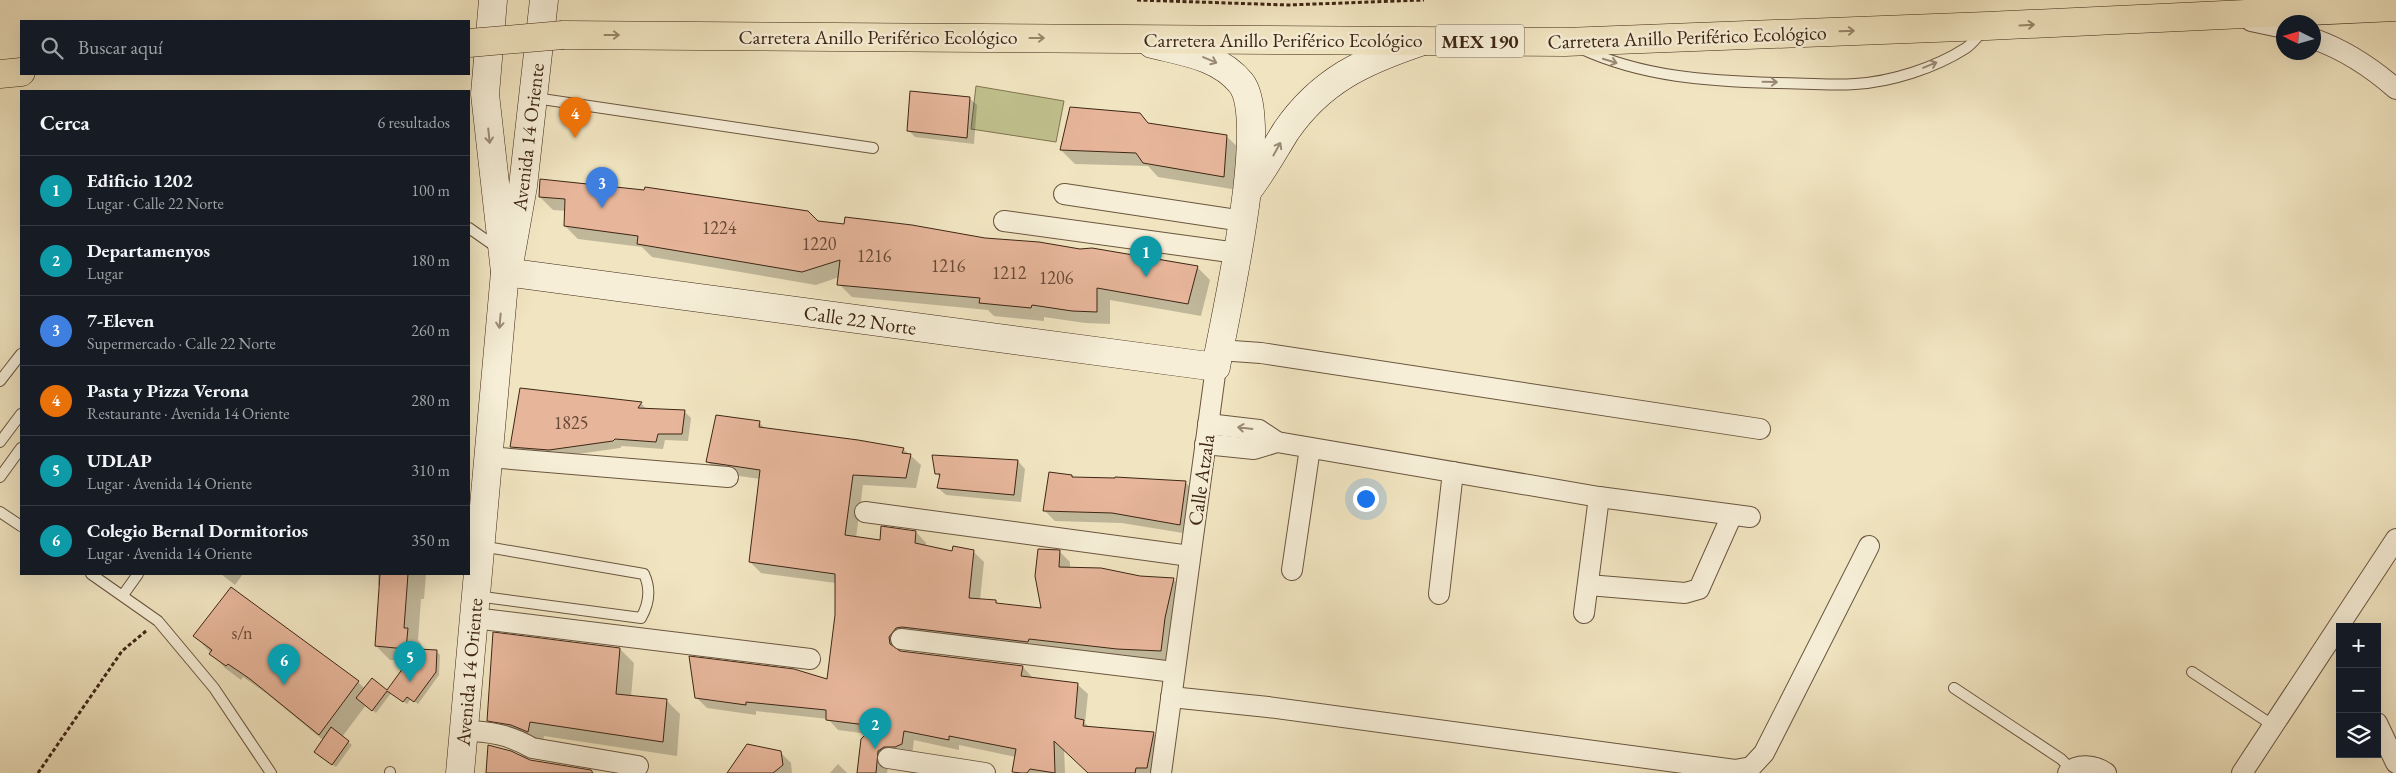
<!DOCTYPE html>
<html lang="es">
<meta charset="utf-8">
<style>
body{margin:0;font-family:"EB Garamond",serif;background:#20242c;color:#f1f3f6}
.controls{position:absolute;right:15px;bottom:15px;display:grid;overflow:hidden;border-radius:0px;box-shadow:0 5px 20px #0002}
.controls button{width:45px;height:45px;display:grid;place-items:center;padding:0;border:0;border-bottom:1px solid #363941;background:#171b24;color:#f1f3f6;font:25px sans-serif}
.compass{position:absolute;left:2276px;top:15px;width:45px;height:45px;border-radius:50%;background:#171b24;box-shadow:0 5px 20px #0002;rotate:275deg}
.you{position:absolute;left:1365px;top:498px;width:18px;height:18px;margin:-12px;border:4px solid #fff;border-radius:50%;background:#1a73e8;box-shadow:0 0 0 8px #1a73e833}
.badge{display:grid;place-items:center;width:32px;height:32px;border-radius:50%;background:#7c3aed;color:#fff;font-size:16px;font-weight:700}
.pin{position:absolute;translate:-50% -41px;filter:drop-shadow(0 1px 2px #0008)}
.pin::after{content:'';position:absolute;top:26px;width:18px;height:15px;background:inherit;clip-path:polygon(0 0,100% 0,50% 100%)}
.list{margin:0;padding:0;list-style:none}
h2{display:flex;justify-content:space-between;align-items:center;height:65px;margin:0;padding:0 20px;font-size:21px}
h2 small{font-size:16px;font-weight:400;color:#9ea1a6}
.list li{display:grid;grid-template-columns:32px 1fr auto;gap:15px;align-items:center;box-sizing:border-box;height:70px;padding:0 20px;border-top:1px solid #363941}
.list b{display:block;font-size:19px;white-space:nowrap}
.list p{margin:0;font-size:16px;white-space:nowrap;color:#9ea1a6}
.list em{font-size:16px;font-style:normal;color:#9ea1a6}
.icon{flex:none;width:28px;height:28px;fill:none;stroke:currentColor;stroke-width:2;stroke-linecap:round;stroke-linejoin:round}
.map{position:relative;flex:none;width:2396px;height:773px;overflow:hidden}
.search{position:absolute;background:#171b24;box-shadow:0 5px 20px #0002;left:20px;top:20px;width:450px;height:55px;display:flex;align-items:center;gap:12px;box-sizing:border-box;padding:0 18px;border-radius:0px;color:#9ea1a6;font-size:19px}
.panel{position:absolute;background:#171b24;box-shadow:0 5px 20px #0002;left:20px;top:90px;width:450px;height:485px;border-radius:0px}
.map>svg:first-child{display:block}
</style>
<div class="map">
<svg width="2396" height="773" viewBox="0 0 2396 773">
<rect width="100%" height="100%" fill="#f1e5c1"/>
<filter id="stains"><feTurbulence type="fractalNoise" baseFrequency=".004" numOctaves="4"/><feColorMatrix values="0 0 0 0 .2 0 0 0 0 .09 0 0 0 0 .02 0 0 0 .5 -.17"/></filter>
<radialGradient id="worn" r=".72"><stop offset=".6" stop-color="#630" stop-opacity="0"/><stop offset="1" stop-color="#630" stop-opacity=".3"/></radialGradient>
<!-- green -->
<path fill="#c1c28e" stroke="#807451" d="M976 86 1064 101 1056 142 971 129Z"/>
<!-- shadow -->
<g fill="#0003">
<path d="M969 98 977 105 974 144 915 137 908 130Z"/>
<path d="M1139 114 1150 125 1226 136 1241 150 1238 190 1158 177 1148 166 1075 164 1061 150Z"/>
<path d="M542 180 817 222 984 239 1197 267 1210 280 1201 316 1110 300V324L1085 323 1044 317V321L994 316 988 310 852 297 839 284V277L816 285 652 257 642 247 578 239 565 226 566 211 553 210 540 197Z"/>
<path d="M521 389 641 403 647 410 684 411 691 418 688 441 665 440 663 449 622 446 620 448 557 457 519 454 512 447Z"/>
<path d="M759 422 766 430 903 449 910 455 921 465 916 488 863 485 856 538 881 541 916 532 926 543V547L953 553 973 551 984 562 980 600 996 601 999 605 1042 610 1060 552 1070 562V568L1174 580 1184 590 1172 661 899 648 900 652 1023 667 1033 678 1077 684 1088 694 1085 723 1090 728 1153 733 1164 744 1158 773H1089L1064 749 1065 773H1015L1014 771 1016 757 959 745V750L914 740 912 755 889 762 887 773H859L868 734 838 730 828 719 756 711V715L707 708 696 697 828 680 836 615V583L761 573 750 562 760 479 718 473 708 462Z"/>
<path d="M1018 461 1025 469 1021 502 946 495 938 488 940 477 936 473Z"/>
<path d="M1072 476 1074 479 1185 482 1195 492 1189 534 1122 523 1055 521 1045 511Z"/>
<path d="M221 574H243L235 585Z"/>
<path d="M378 574H426L424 599H421L418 640 421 644V651L437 652 440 655 439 675 418 704 411 699 407 704 391 693 376 713 366 705 342 737 352 745 336 767 318 755 323 740 266 693 243 677 241 680 225 668 195 636 358 682 365 689 372 680 388 692 410 661 390 660 376 646 380 588 378 585Z"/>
<path d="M620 649 634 663 631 697 666 700 680 714 677 756 544 736 542 746 503 734 489 720Z"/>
<path d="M780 752 791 763 792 773H729Z"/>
<path d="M838 764 847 773H830Z"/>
</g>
<!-- building -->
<g fill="#e6b59a" stroke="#3e2614">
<path d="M910 91 970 97 967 138 907 131Z"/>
<path d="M1070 107 1140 113 1148 123 1227 135 1224 177 1143 163 1136 153 1060 150Z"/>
<path d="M540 179 644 190 645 187 808 211 818 221 844 224 845 217 912 225 985 238 1039 242 1080 249 1092 248 1198 266 1188 304 1097 288V312L1072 311 1032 305 1031 308 979 303 980 298 837 285 840 260 802 272 637 244 638 236 564 226 565 199 539 197Z"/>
<path d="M520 388 642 402 638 408 685 410 682 434H658L656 442 615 439 613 441 549 450 510 447Z"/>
<path d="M716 415 760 421 759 427 858 440 904 448 902 453 911 454 906 478 853 475 845 535 880 540 881 526 916 531 915 543 952 551 953 546 974 550 969 598 996 600V603L1041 608 1035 576 1038 549 1060 550 1059 567 1101 568 1140 576 1174 578 1165 618 1161 651 1117 649 1029 639 1028 642 902 627 896 628 889 637 890 644 900 651 1023 666 1021 676 1078 683 1075 718 1084 720 1083 726 1154 732 1147 768H1136L1135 773H1088L1054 741 1055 773 1030 769 1027 773H1021L1012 772 1016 749 949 736V740L904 731 902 744 895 747H884L878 751 876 773H857L861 739 874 726 826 720V710L746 702V705L695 698 689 656 794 669 827 679 835 615V574L749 562 760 470 706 462Z"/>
<path d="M932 455 1018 460 1014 495 937 488 940 474H935Z"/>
<path d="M1049 472 1072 475V477L1115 478V477L1186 481 1180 525 1112 513 1043 511Z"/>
<path d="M380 574H408L404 628H408L406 649 375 646Z"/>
<path d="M231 587 359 681 319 735 250 679 228 664 226 666 209 654 212 650 193 636Z"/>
<path d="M493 632 620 648 616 694 667 699 663 742 530 722 528 732 511 725 487 721Z"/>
<path d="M417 649 437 650 436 672 414 702 407 697 403 702 387 691 372 711 356 698 372 678 387 690Z"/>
<path d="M331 727 349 741 332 765 314 752Z"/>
<path d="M747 744 781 751 783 765 773 773H727Z"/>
<path d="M488 745 511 751 530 760 591 770 593 773H486Z"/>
</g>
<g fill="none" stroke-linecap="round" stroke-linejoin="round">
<!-- lane casing -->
<g stroke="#6b563f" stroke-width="12">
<g id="lane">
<path d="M1582 49C1643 77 1708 81 1775 83 1801 83 1829 86 1855 84 1891 82 1935 68 1966 48 1972 44 1977 37 1982 32"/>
<path d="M535 98 873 148"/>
<path d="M469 228 499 249"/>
<path d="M0 381 21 354"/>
<path d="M0 442 21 414"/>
<path d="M0 477 21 448"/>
<path d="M0 512 21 526"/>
<path d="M91 574 158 621 214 688 271 773"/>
<path d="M123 595 138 574"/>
<path d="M476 596 641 618C649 604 651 589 644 574L481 546"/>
<path d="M2192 672 2274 726"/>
<path d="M1954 688 2061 759 2071 769"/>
<path d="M390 773V772"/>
</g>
</g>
<!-- street casing -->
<g stroke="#6b563f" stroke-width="22">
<g id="street">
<path d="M2251 21 2284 28"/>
<path d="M2314 39C2345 50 2371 67 2396 89"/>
<path d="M1064 194 1243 221"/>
<path d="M1004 221 1237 253"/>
<path d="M1219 350 1261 353 1760 429"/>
<path d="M1208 424 1259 430 1277 442"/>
<path d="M1205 444 1254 449 1277 442 1599 497 1750 517"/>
<path d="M488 457 728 477"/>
<path d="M865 512 1190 556"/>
<path d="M1292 570 1310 448"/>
<path d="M1588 585 1685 593 1699 589 1732 515"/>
<path d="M1439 594 1453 472"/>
<path d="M1584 613 1599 497"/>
<path d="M474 618 810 659"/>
<path d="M901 639 1174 672"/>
<path d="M1171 697 1268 707 1735 770 1751 767 1764 753 1869 546"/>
<path d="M2377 723 2396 763"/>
<path d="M464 731C489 731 510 735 532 748L638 766"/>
<path d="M888 758 985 773"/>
<path d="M1161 773 1216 367"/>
<path d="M2068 773C2077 763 2095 765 2106 773"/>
<path d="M2242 773 2396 539"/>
</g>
</g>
<!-- secondary casing -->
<g stroke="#3e2614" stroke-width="29">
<g id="secondary">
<path d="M1249 189C1264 169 1273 152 1286 131 1321 80 1364 61 1420 42"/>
<path d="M510 259 523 186 544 0"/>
<path d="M505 272 1216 367C1225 315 1271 121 1241 83 1219 56 1184 52 1152 44"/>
<path d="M460 773 505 272 485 94 493 0"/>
</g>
</g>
<!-- highway casing -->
<g stroke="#3e2614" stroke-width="29">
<g id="highway">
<path d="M563 35 1565 42 1987 26 2396 7"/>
<path d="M0 74 21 72"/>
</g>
</g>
<!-- path -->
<g stroke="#3e2614" stroke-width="3" stroke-dasharray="4 2.5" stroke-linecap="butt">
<path d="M1137 0 1288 5 1424 0"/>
<path d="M38 773 122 651 146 631"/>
</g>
<!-- lane -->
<use href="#lane" stroke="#f6eed7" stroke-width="10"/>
<!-- street -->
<use href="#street" stroke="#f6eed7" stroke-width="20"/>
<!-- secondary -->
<use href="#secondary" stroke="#f6eed7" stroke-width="28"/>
<!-- highway -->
<use href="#highway" stroke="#f1e5c1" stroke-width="28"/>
<!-- highway-bridge casing -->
<g stroke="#3e2614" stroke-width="29" stroke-linecap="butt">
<path id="highway-bridge" d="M469 43 563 35"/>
</g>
<!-- highway-bridge -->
<use href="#highway-bridge" stroke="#f1e5c1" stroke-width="28"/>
</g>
<!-- one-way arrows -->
<defs><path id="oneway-shaft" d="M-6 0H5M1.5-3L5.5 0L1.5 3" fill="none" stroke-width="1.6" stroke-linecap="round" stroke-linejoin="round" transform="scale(1.25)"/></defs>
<g stroke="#98866a">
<use href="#oneway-shaft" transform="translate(2027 25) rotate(-3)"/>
<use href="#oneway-shaft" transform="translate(1847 31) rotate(-2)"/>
<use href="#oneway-shaft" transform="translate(612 35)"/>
<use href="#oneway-shaft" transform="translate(1037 38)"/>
</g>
<g stroke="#9a8a76">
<use href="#oneway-shaft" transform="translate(1210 60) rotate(23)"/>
<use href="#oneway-shaft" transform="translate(1610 61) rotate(17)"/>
<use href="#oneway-shaft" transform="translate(1930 65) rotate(-22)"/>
<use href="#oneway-shaft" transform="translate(1770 82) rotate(1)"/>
<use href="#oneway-shaft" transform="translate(489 136) rotate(84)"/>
<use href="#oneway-shaft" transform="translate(1277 149) rotate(-61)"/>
<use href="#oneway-shaft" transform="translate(500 321) rotate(95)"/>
<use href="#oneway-shaft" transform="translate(1245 428) rotate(-173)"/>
</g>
<g text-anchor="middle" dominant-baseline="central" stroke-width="5" stroke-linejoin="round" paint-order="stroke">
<!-- number labels -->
<g font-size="18" fill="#684a36">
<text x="719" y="227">1224</text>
<text x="819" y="243">1220</text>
<text x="874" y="255">1216</text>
<text x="948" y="265">1216</text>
<text x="1009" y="272">1212</text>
<text x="1056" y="277">1206</text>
<text x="571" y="422">1825</text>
<text x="242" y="632">s/n</text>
</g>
<!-- shield labels -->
<rect fill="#f6eed7" stroke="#75624e" stroke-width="1" x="1436" y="24.5" width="88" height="33" rx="4"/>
<g font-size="19" font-weight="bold" fill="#3e2614">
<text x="1480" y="41">MEX 190</text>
</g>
<!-- street labels -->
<g font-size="20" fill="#3e2614" stroke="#f6eed7">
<text x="878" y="37">Carretera Anillo Periférico Ecológico</text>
<text transform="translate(1687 37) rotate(-2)">Carretera Anillo Periférico Ecológico</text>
<text x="1283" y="40">Carretera Anillo Periférico Ecológico</text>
<text transform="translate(528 137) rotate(-83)">Avenida 14 Oriente</text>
<text transform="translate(860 320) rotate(8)">Calle 22 Norte</text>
<text transform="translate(1201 480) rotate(-82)">Calle Atzala</text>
<text transform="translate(469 672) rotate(-85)">Avenida 14 Oriente</text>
</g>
</g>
<rect width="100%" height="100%" filter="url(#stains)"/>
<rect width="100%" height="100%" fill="url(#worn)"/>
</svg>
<div class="controls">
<button>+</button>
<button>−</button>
<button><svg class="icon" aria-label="layers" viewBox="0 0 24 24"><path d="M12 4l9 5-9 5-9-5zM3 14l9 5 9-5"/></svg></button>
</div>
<svg class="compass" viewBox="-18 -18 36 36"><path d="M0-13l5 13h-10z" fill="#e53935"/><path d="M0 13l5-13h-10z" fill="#9ea1a6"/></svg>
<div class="you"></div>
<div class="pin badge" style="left:1146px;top:277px;background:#0f9aa8">1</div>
<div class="pin badge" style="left:875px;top:749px;background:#0f9aa8">2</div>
<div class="pin badge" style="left:602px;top:208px;background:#3f7fe0">3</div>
<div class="pin badge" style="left:575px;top:138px;background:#e8710a">4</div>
<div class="pin badge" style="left:410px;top:682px;background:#0f9aa8">5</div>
<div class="pin badge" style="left:284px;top:685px;background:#0f9aa8">6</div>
<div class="search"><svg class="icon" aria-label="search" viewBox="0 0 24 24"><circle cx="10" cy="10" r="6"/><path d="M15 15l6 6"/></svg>Buscar aquí</div>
<section class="panel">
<h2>Cerca<small>6 resultados</small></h2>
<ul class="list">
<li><span class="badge" style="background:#0f9aa8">1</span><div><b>Edificio 1202</b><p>Lugar · Calle 22 Norte</p></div><em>100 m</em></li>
<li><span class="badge" style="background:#0f9aa8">2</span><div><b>Departamenyos</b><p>Lugar</p></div><em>180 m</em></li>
<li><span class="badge" style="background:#3f7fe0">3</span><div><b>7-Eleven</b><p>Supermercado · Calle 22 Norte</p></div><em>260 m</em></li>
<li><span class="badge" style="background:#e8710a">4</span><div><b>Pasta y Pizza Verona</b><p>Restaurante · Avenida 14 Oriente</p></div><em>280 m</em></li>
<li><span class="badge" style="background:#0f9aa8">5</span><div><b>UDLAP</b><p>Lugar · Avenida 14 Oriente</p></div><em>310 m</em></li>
<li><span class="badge" style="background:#0f9aa8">6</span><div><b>Colegio Bernal Dormitorios</b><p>Lugar · Avenida 14 Oriente</p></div><em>350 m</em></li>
</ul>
</section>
</div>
